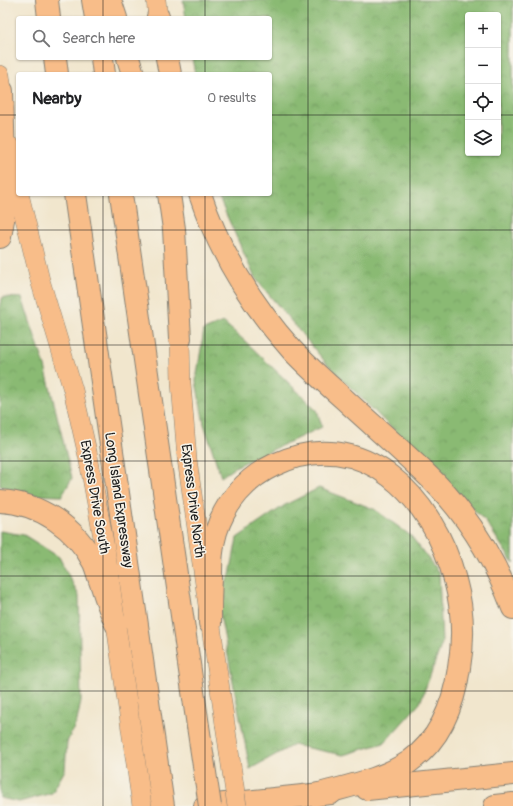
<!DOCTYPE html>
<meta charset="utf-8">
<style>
body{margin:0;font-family:Pangolin,sans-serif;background:#f2f2f2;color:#202124}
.controls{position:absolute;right:12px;top:12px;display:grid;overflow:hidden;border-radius:4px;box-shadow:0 1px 3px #0004}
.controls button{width:36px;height:36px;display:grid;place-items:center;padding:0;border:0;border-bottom:1px solid #e0e0e0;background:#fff;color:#202124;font:20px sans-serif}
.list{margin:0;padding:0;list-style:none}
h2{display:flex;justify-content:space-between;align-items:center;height:52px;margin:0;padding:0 16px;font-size:17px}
h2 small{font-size:13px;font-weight:400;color:#757577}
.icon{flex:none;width:22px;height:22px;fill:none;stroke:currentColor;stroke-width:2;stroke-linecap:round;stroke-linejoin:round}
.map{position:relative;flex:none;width:513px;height:806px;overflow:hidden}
.search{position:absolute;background:#fff;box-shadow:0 1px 3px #0004;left:16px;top:16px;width:256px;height:44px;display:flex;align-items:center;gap:10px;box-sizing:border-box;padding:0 14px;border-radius:4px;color:#757577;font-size:15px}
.panel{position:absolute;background:#fff;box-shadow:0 1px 3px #0004;left:16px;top:72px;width:256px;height:124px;border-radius:4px}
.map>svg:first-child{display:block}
</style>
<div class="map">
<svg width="513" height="806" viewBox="0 0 513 806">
<defs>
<pattern id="forest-crowns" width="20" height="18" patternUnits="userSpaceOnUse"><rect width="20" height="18" fill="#8aba73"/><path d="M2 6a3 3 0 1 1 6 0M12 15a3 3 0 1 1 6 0" fill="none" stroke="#769f63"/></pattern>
</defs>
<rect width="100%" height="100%" fill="#f7f3e8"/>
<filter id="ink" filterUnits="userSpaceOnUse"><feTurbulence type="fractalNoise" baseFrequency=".025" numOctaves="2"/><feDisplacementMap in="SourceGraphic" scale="8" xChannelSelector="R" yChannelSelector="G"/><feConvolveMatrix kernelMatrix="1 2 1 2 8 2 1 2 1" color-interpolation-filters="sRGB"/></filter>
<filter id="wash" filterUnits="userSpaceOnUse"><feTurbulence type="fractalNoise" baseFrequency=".012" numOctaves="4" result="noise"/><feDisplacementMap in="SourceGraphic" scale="16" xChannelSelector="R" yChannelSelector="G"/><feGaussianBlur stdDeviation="0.9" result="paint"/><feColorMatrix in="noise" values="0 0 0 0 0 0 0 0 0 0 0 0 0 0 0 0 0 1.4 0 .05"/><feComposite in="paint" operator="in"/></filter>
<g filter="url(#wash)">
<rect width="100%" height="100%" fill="#f1e6cd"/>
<!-- forest -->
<g fill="url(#forest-crowns)" stroke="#536b48" fill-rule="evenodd">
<path d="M183 0H513V563L486 522 327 364 255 278 217 194H270V74H195L192 58H270V18H186ZM468 15H498V153H468Z"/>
<path d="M3 297 22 298 45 366 72 478 62 496 33 495 0 486V304Z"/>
<path d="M223 322 246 342 317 410 322 427 237 466 221 477 204 424 196 381 204 330Z"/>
<path d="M319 488 374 509 411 536 439 573 442 643 420 703 384 743 343 755 293 745 250 769 217 599 230 575 237 538 285 505Z"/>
<path d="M0 531 24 535 59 557 79 596 81 701 77 721 67 742 65 770 52 793 19 802 0 798Z"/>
</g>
</g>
<g filter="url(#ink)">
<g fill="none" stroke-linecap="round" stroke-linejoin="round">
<!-- major casing -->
<g stroke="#868174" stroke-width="20">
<g id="major">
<path d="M156 0 158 18"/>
<path d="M0 75 4 105"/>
<path d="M11 147 18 187"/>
<path d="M19 194 40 280 73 390 88 456 105 548 142 806"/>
<path d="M180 324V339L181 383 187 459 225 724"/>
</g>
</g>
<!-- highway casing -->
<g stroke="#868174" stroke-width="24">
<g id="highway">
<path d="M47 0 49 18"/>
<path d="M93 0 96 18"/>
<path d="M110 0 116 18"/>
<path d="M158 17V18"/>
<path d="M55 58 57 74"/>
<path d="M102 58 104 74"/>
<path d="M128 58 133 74"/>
<path d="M167 58 170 74"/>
<path d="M75 194 163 806"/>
<path d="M121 194 198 726"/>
<path d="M169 194 174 229 180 339"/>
<path d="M200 194C219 251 252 305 292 350 308 367 326 383 343 398 370 423 398 447 424 472 464 509 494 558 513 608"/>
<path d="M0 237 4 214 5 199 2 91"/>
<path d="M0 501C40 503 76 528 94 563 97 570 99 579 102 586 106 599 111 612 116 624"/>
<path d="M210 623C210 609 210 594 211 579 211 563 211 548 216 532 225 503 246 478 274 465 363 422 434 499 455 580 463 609 464 639 459 668 454 704 440 740 409 762 382 780 348 786 316 795"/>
<path d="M367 789 513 774"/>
<path d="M205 806 331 793"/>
<path d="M495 806 513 804"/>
</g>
</g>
<!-- major -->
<use href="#major" stroke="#f8bd89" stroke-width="19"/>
<!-- highway -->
<use href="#highway" stroke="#f8bd89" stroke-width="22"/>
<!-- major-bridge casing -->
<g stroke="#868174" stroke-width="20" stroke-linecap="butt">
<path id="major-bridge" d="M225 724 237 806"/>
</g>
<!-- highway-bridge casing -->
<g stroke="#868174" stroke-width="24" stroke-linecap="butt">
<path id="highway-bridge" d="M198 726 210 806"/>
</g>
<!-- major-bridge -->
<use href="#major-bridge" stroke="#f8bd89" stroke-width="19"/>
<!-- highway-bridge -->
<use href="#highway-bridge" stroke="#f8bd89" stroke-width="22"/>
</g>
</g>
<!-- grid -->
<path fill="none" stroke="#1c1c1c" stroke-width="1" stroke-opacity="0.55" d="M103 0V18M205 0V18M308 0V806M410 0V806M103 58V74M205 58V74M0 115H18M270 115H468M498 115H513M103 194V806M205 194V806M0 230H513M0 345H513M0 461H513M0 576H513M0 691H513"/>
<g text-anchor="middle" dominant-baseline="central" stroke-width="3" stroke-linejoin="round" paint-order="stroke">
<!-- street labels -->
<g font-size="14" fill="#1c1c1c" stroke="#f7f3e8">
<text transform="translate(95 497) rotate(80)">Express Drive South</text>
<text transform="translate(119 500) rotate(82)">Long Island Expressway</text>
<text transform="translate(193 501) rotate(83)">Express Drive North</text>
</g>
</g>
</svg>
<div class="controls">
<button>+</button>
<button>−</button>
<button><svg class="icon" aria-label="locate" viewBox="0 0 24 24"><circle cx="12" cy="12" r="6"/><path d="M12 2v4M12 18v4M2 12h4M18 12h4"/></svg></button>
<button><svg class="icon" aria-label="layers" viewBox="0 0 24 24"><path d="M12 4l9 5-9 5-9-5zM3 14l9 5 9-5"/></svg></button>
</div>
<div class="search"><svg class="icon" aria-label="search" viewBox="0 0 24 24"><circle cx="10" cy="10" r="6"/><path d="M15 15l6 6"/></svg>Search here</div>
<section class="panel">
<h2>Nearby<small>0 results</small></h2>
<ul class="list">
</ul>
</section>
</div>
